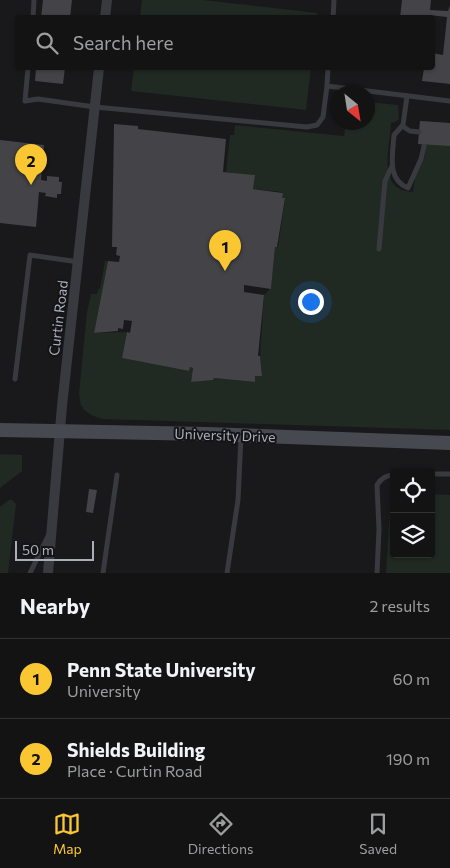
<!DOCTYPE html>
<meta charset="utf-8">
<style>
body{margin:0;font-family:Commissioner,sans-serif;background:#202022;color:#f1f3f6}
.controls{position:absolute;right:15px;bottom:15px;display:grid;overflow:hidden;border-radius:5px;box-shadow:0 1px 4px #0004}
.controls button{width:45px;height:45px;display:grid;place-items:center;padding:0;border:0;border-bottom:1px solid #323234;background:#131314;color:#f1f3f6;font:25px sans-serif}
.compass{position:absolute;left:330px;top:85px;width:45px;height:45px;border-radius:50%;background:#131314;box-shadow:0 1px 4px #0004;rotate:150deg}
.scale{position:absolute;left:15px;bottom:12px;width:79px;box-sizing:border-box;padding-left:5px;border:2px solid #aaaebb;border-top:0;font-size:14px;line-height:18px;white-space:nowrap;color:#aaaebb;-webkit-text-stroke:4px #141316;paint-order:stroke}
.you{position:absolute;left:310px;top:301px;width:18px;height:18px;margin:-12px;border:4px solid #fff;border-radius:50%;background:#1a73e8;box-shadow:0 0 0 8px #1a73e833}
.badge{display:grid;place-items:center;width:32px;height:32px;border-radius:50%;background:#fac732;color:#111;font-size:16px;font-weight:700}
.pin{position:absolute;translate:-50% -41px;filter:drop-shadow(0 1px 2px #0008)}
.pin::after{content:'';position:absolute;top:26px;width:18px;height:15px;background:inherit;clip-path:polygon(0 0,100% 0,50% 100%)}
.list{margin:0;padding:0;list-style:none}
h2{display:flex;justify-content:space-between;align-items:center;height:65px;margin:0;padding:0 20px;font-size:21px}
h2 small{font-size:16px;font-weight:400;color:#9d9ea0}
.list li{display:grid;grid-template-columns:32px 1fr auto;gap:15px;align-items:center;box-sizing:border-box;height:80px;padding:0 20px;border-top:1px solid #323234}
.list b{display:block;font-size:19px;white-space:nowrap}
.list p{margin:0;font-size:16px;white-space:nowrap;color:#9d9ea0}
.list em{font-size:16px;font-style:normal;color:#9d9ea0}
.icon{flex:none;width:28px;height:28px;fill:none;stroke:currentColor;stroke-width:2;stroke-linecap:round;stroke-linejoin:round}
.map{position:relative;flex:none;width:450px;height:573px;overflow:hidden}
.search{position:absolute;background:#131314;box-shadow:0 1px 4px #0004;left:15px;right:15px;top:15px;height:55px;display:flex;align-items:center;gap:12px;box-sizing:border-box;padding:0 18px;border-radius:5px;color:#9d9ea0;font-size:19px}
.sheet{height:225px;background:#131314}
nav{display:flex;justify-content:space-around;align-items:center;box-sizing:border-box;height:70px;border-top:1px solid #323234;background:#131314;font-size:14px;color:#9d9ea0}
nav a{display:grid;justify-items:center;gap:2px}
nav .on{color:#fac732}
.map>svg:first-child{display:block}
</style>
<div class="map">
<svg width="450" height="573" viewBox="0 0 450 573">
<rect width="100%" height="100%" fill="#19191b"/>
<!-- green -->
<g fill="#202922">
<path d="M142 0H203L317 13 316 18 140 17Z"/>
<path d="M134 68H311L306 110 131 91Z"/>
<path d="M368 102 398 105 399 119 395 122 391 123C390 147 376 191 413 192L415 177 425 155V145L418 144 420 121 450 123V430L102 419 91 415 83 409V407L81 406 79 394 87 312 91 294H97L98 289H100L105 261H108L94 333 127 332 122 358 189 371 190 367 193 368 191 382 214 378 255 382V376H262L260 356 264 295 271 288 275 247H278L285 199 282 198V192L253 189 254 175 226 172 230 135H234L235 125 344 136 346 123 368 122Z"/>
<path d="M0 454 22 455V471L0 488Z"/>
<path d="M391 491H394V554H431V494L450 495V573H386Z"/>
<path d="M9 500H12L16 504 8 573H0V507Z"/>
</g>
<!-- building -->
<g fill="#434348">
<path d="M43 0H72L70 18H41Z"/>
<path d="M402 0H431L430 10 448 11 450 5V84L422 81 424 68H432V53L443 55 447 17 429 15V18H400Z"/>
<path d="M36 68H65L63 84 35 81Z"/>
<path d="M420 121 450 123V146L418 144Z"/>
<path d="M114 124 138 126V129L226 139 223 172 255 175 253 189 283 193 282 198H285L277 247H275L271 289 244 285V292L264 295 258 356H260L262 376H255V382L214 378 213 380 191 382 193 368 190 367 189 371 122 358 127 332 130 333 132 321 124 320 123 329 118 328V331L94 333 108 261 119 262 120 256 116 255 117 247H112Z"/>
<path d="M0 140 44 145 41 180 47 181V176L59 177V182H62L61 194H57V198L45 196 46 193 39 192 36 227 0 223Z"/>
<path d="M89 489 97 490 93 513 86 512Z"/>
</g>
<g fill="none" stroke-linecap="round" stroke-linejoin="round">
<!-- service -->
<g stroke="#393a40" stroke-width="5">
<path d="M33 18 34 0"/>
<path d="M333 18 334 0"/>
<path d="M28 68 25 101 38 99 95 107 307 127 317 125 323 117 327 86"/>
<path d="M328 68 327 86 450 101"/>
<path d="M407 96 403 125 394 135C393 154 386 179 408 188L421 159 424 146"/>
<path d="M402 126 410 131 419 132"/>
<path d="M379 249 385 181 392 166"/>
<path d="M15 379 30 255 79 262"/>
<path d="M431 474H450"/>
<path d="M30 573 48 536"/>
<path d="M103 573 117 475"/>
<path d="M227 573 238 500 241 437"/>
<path d="M377 573 379 529 377 485C381 478 386 475 394 475"/>
</g>
<!-- minor -->
<g stroke="#393a40" stroke-width="10">
<path d="M105 18 107 0"/>
<path d="M48 573 62 406 99 68"/>
</g>
<!-- secondary -->
<path stroke="#474950" stroke-width="14" d="M0 430 206 434 450 443"/>
</g>
<g text-anchor="middle" dominant-baseline="central" stroke-width="4" stroke-linejoin="round" paint-order="stroke">
<!-- street labels -->
<g font-size="14" fill="#aaaebb" stroke="#141316">
<text transform="translate(58 318) rotate(-83)">Curtin Road</text>
<text transform="translate(225 435) rotate(2)">University Drive</text>
</g>
</g>
</svg>
<div class="controls">
<button><svg class="icon" aria-label="locate" viewBox="0 0 24 24"><circle cx="12" cy="12" r="6"/><path d="M12 2v4M12 18v4M2 12h4M18 12h4"/></svg></button>
<button><svg class="icon" aria-label="layers" viewBox="0 0 24 24"><path d="M12 4l9 5-9 5-9-5zM3 14l9 5 9-5"/></svg></button>
</div>
<svg class="compass" viewBox="-18 -18 36 36"><path d="M0-13l5 13h-10z" fill="#e53935"/><path d="M0 13l5-13h-10z" fill="#9d9ea0"/></svg>
<div class="scale">50 m</div>
<div class="you"></div>
<div class="pin badge" style="left:225px;top:271px">1</div>
<div class="pin badge" style="left:31px;top:185px">2</div>
<div class="search"><svg class="icon" aria-label="search" viewBox="0 0 24 24"><circle cx="10" cy="10" r="6"/><path d="M15 15l6 6"/></svg>Search here</div>
</div>
<section class="sheet">
<h2>Nearby<small>2 results</small></h2>
<ul class="list">
<li><span class="badge">1</span><div><b>Penn State University</b><p>University</p></div><em>60 m</em></li>
<li><span class="badge">2</span><div><b>Shields Building</b><p>Place · Curtin Road</p></div><em>190 m</em></li>
</ul>
</section>
<nav>
<a class="on"><svg class="icon" aria-label="map" viewBox="0 0 24 24"><path d="M3 6l6-2 6 2 6-2v14l-6 2-6-2-6 2zM9 4v14M15 6v14"/></svg>Map</a>
<a><svg class="icon" aria-label="directions" viewBox="0 0 24 24"><path d="M12 3l9 9-9 9-9-9zM9 14v-3h6M13 9l2 2-2 2"/></svg>Directions</a>
<a><svg class="icon" aria-label="saved" viewBox="0 0 24 24"><path d="M7 4h10v16l-5-4-5 4z"/></svg>Saved</a>
</nav>
